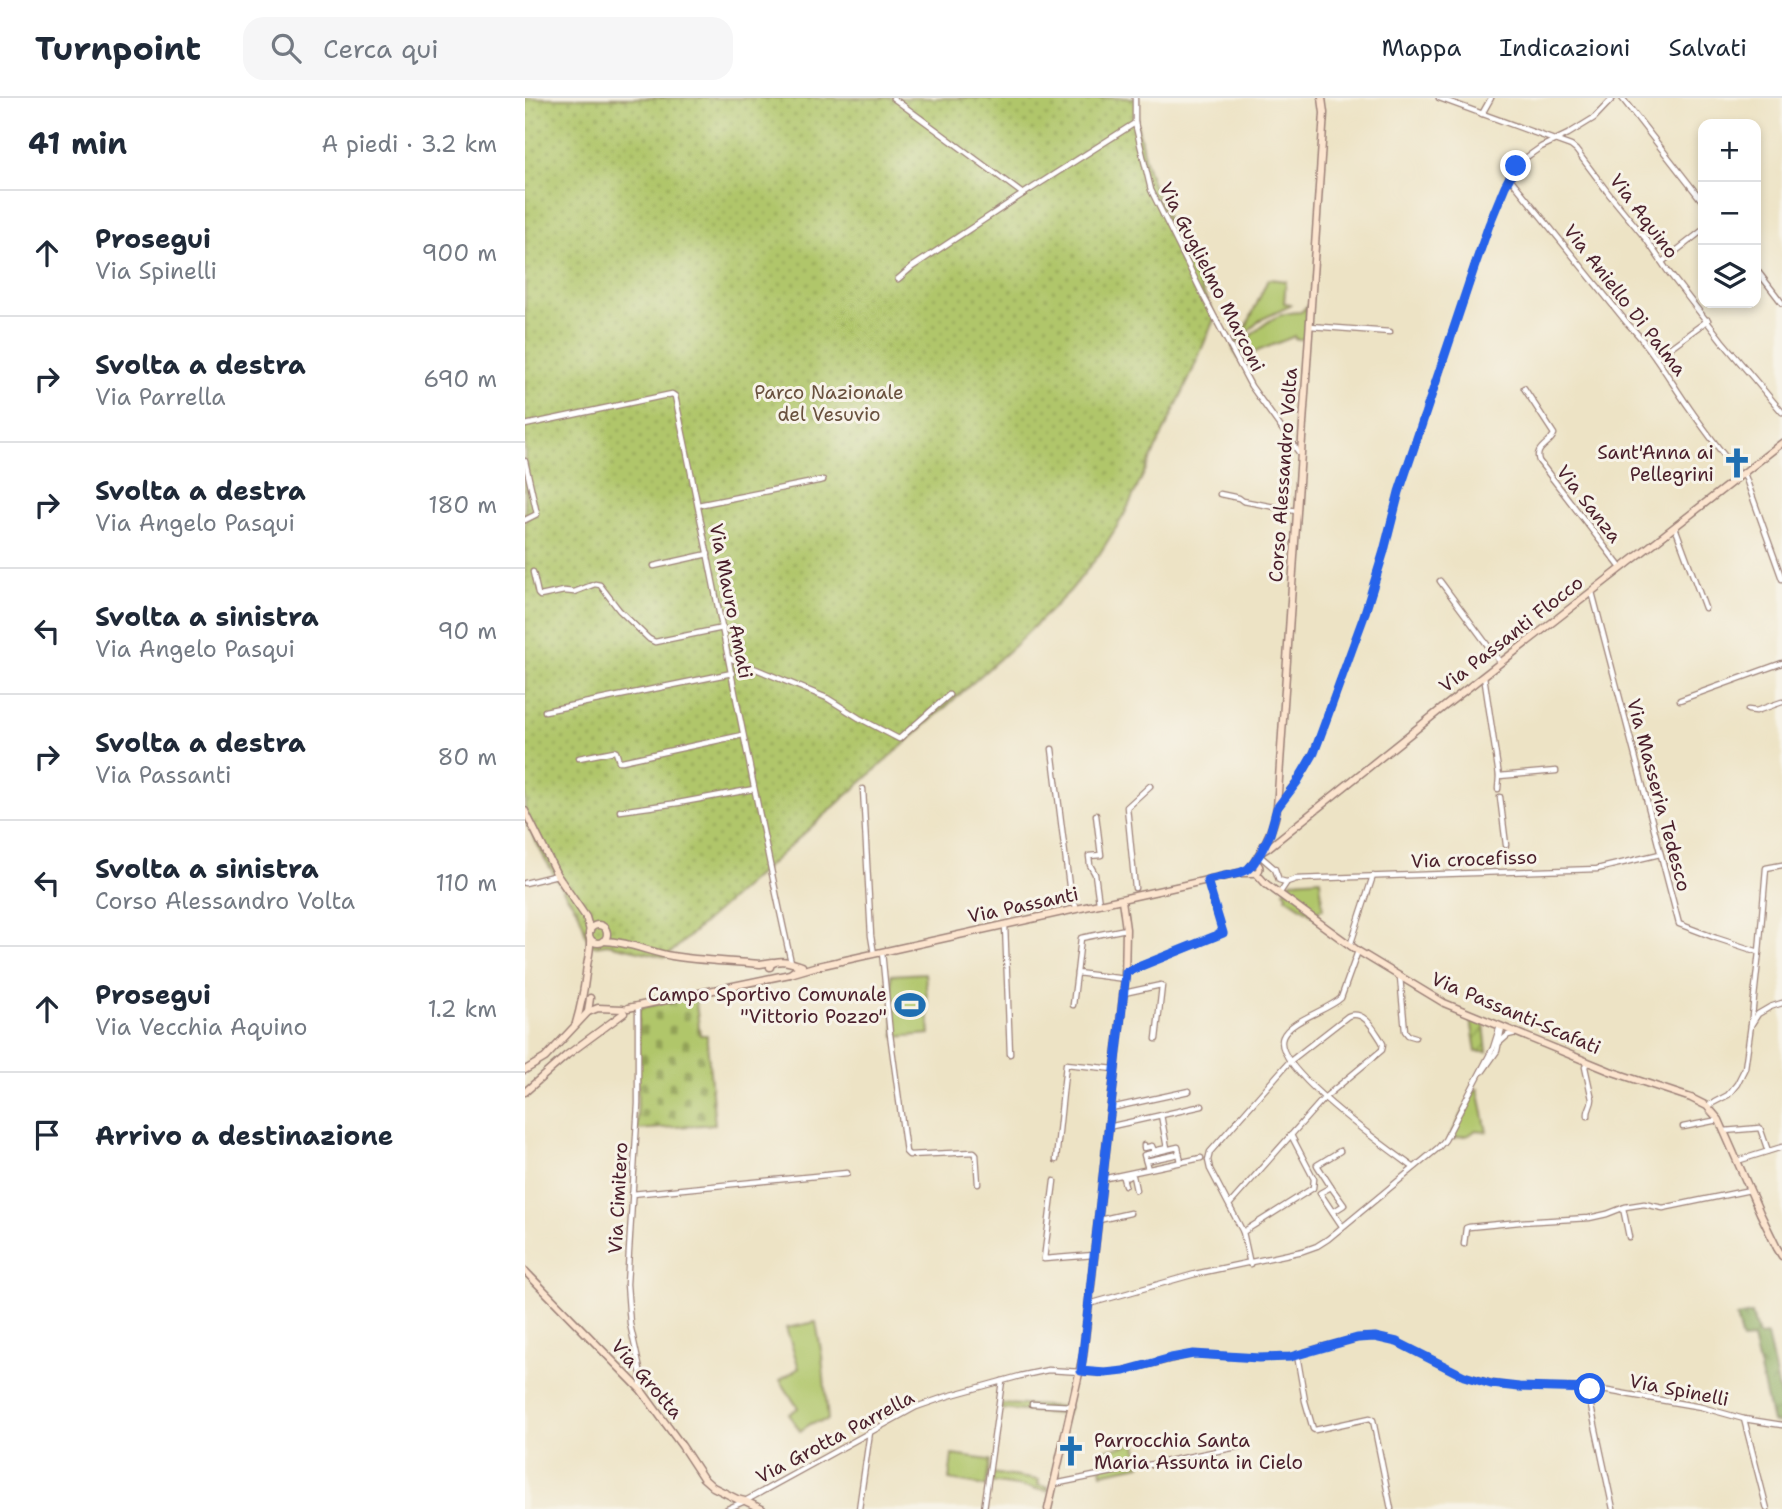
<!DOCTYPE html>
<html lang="it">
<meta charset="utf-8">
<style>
body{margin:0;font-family:"Shantell Sans",sans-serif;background:#f6f6f7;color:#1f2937}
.controls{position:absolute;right:21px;top:21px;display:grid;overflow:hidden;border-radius:14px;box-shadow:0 4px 10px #0003}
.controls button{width:63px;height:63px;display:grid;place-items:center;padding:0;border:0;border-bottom:2px solid #e0e1e3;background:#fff;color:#1f2937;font:35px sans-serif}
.stop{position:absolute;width:21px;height:21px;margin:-16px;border:5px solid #2563eb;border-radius:50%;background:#fff}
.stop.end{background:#2563eb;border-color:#fff;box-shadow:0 2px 7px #0008}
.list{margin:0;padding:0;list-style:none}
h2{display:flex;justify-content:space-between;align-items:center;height:91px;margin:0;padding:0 28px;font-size:30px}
h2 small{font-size:23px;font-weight:400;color:#747a83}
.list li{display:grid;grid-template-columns:46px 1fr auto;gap:21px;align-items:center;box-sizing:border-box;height:126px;padding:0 28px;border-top:2px solid #e0e1e3}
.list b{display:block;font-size:26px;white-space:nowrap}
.list p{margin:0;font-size:23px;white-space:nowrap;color:#747a83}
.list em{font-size:23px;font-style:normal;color:#747a83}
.icon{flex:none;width:38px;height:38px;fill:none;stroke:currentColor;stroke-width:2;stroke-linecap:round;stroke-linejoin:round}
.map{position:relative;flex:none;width:1257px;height:1411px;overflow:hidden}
header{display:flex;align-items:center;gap:42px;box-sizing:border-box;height:98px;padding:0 35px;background:#fff;border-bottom:2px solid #e0e1e3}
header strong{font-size:33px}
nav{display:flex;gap:38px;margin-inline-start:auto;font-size:24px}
.search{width:490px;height:63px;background:#f6f6f7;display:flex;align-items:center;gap:18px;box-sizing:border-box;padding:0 24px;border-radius:21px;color:#747a83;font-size:26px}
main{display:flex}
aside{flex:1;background:#fff}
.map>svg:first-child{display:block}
</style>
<header>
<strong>Turnpoint</strong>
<div class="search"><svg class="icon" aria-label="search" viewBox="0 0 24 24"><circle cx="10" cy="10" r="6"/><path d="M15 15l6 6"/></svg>Cerca qui</div>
<nav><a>Mappa</a><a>Indicazioni</a><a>Salvati</a></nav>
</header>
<main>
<aside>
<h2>41 min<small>A piedi · 3.2 km</small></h2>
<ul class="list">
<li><svg class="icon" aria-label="ahead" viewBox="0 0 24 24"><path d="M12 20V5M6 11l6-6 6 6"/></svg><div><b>Prosegui</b><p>Via Spinelli</p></div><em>900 m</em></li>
<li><svg class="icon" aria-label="right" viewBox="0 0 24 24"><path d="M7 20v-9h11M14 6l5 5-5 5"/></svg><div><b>Svolta a destra</b><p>Via Parrella</p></div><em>690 m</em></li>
<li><svg class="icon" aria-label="right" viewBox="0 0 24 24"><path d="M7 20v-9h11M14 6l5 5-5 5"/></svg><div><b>Svolta a destra</b><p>Via Angelo Pasqui</p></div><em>180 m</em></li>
<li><svg class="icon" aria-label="left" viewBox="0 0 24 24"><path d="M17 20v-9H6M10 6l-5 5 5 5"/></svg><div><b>Svolta a sinistra</b><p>Via Angelo Pasqui</p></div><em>90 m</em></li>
<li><svg class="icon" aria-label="right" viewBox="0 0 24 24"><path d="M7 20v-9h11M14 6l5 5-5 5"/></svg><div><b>Svolta a destra</b><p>Via Passanti</p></div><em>80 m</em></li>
<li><svg class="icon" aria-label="left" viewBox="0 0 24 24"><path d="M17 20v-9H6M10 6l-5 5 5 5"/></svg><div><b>Svolta a sinistra</b><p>Corso Alessandro Volta</p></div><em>110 m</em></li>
<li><svg class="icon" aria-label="ahead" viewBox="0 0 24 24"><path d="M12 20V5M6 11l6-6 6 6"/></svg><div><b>Prosegui</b><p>Via Vecchia Aquino</p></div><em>1.2 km</em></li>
<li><svg class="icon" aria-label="arrive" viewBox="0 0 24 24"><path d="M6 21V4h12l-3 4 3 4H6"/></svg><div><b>Arrivo a destinazione</b></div></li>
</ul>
</aside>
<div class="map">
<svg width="1257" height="1411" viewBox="0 0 1257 1411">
<defs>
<pattern id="forest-crowns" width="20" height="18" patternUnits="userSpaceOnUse" patternTransform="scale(1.75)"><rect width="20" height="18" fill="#8cab5e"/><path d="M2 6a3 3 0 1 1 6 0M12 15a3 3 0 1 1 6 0" fill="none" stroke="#748b4e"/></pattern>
<pattern id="cemetery-stones" width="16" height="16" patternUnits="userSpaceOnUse" patternTransform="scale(1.75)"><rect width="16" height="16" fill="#b0c66a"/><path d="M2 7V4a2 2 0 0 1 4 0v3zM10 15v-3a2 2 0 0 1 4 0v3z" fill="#91a057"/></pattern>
<pattern id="park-dots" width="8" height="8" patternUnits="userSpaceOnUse" patternTransform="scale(1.75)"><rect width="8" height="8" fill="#b0c66a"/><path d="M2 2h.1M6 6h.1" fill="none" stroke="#91a057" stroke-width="1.8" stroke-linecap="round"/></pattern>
<pattern id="garden-furrows" width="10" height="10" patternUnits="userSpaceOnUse" patternTransform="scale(1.75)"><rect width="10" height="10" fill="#b0c66a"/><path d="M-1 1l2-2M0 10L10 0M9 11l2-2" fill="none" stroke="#91a057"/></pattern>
</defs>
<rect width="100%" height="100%" fill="#f7f3e8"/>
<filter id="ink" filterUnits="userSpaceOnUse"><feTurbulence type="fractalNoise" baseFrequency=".0143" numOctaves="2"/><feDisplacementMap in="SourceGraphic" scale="14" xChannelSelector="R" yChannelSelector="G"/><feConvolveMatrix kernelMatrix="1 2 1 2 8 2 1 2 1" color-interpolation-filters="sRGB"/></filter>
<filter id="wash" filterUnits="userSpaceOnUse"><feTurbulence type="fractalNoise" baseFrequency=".00686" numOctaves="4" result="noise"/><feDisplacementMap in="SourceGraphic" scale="28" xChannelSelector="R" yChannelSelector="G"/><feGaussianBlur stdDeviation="1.57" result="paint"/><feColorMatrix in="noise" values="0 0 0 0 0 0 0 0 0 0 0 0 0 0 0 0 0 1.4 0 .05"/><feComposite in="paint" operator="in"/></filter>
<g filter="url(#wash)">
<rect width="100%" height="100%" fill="#ede3c5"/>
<!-- grass -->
<g fill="#b0c66a" stroke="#7d724a" stroke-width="2">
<path d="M743 181 761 183 759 205 766 206 765 208 735 222 707 249 719 234Z"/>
<path d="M782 208 780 241H770V238L713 261 708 251C712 247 718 245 722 241 740 225 751 214 776 214Z"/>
<path d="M795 781 798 811 793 812 794 821 761 799 762 796 759 793 767 783Z"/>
<path d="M400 875 405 936 370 939 366 877Z"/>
<path d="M953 991 962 1034 951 1032 944 1037 924 1041 950 992Z"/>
<path d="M291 1224 297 1258 303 1322 287 1325 275 1333 264 1316 273 1310 255 1282 274 1270 261 1230Z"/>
<path d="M476 1306 544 1309 542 1316 534 1315V1316L475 1311Z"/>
<path d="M611 1345 615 1367 577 1375 573 1353Z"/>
<path d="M427 1357 465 1362 461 1388 424 1382Z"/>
<path d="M466 1375 514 1382 513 1387 524 1390 523 1393 465 1384Z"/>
</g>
<!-- forest -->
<path fill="url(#forest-crowns)" stroke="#6b6544" stroke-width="2" d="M1227 1216 1233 1238 1242 1237 1257 1306V1325L1247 1324 1228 1241 1217 1242 1211 1219Z"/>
<!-- cemetery -->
<path fill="url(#cemetery-stones)" stroke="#7d724a" stroke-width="2" d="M170 898 175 937H182V944L190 1026 112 1032 114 910Z"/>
<!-- park -->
<path fill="url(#park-dots)" stroke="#7d724a" stroke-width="2" d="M0 0H613L612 25 619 59 632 99 690 219 664 281 599 417 574 457 545 493 491 546 141 859 82 846 70 848 65 846 61 838 58 826 53 813 40 795 19 759 0 722Z"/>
<!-- garden -->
<path fill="url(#garden-furrows)" stroke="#7d724a" stroke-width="2" d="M946 921 959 926 962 954H951Z"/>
</g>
<g filter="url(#ink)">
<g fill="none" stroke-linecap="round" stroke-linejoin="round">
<!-- street casing -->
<g stroke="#9c8178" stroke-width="7">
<g id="street">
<path d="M368 0 498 96 610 25"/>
<path d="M610 0V25L626 92 680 201 726 288 775 356"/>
<path d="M914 0 1046 48 1051 52 1084 96 1121 141 1142 172 1197 243 1257 314"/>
<path d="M1097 0 1178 104"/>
<path d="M957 16 966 0"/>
<path d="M984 79 1103 226C1128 251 1145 283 1165 311 1181 334 1198 356 1215 378"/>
<path d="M1137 164 1178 132"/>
<path d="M1231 171 1257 205"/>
<path d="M373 181 387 169 498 96"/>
<path d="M785 228 865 234"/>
<path d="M1131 260 1183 222"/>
<path d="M999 290 1029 336C1025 347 1009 349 1014 363L1096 470"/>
<path d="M0 327 147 296 150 298C190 486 224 676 266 864"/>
<path d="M0 363 12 416 0 422"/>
<path d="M1219 375 1257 481"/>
<path d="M695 396 714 400 718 403 771 413"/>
<path d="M173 407 298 382"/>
<path d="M1150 429 1180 510"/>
<path d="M129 468 183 456"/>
<path d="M8 474 13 496 15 498 39 493 49 494 70 486 75 487 94 512 124 541 130 544 198 530"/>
<path d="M915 483 975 564"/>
<path d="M1067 494 1154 826 1191 840 1234 854 1226 927"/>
<path d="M204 560 302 600 334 620 374 641 424 597"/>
<path d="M959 578 974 678 1031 673"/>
<path d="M1155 602 1257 565"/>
<path d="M1223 612 1231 613 1257 604"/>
<path d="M20 613 207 575"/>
<path d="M527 651 546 804 550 806 552 811"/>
<path d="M54 660 89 653 91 654 94 663H97L218 637"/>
<path d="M338 691 346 838 349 856"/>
<path d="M973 691 974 678"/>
<path d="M975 699 981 747"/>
<path d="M752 710 781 670 794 642 839 518 859 453 874 394 949 170 964 127 980 88 991 68 999 61 1016 49 1043 36 1069 20 1088 0"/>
<path d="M95 713 153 705 229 691"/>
<path d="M571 717 576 757 564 758 565 767 570 776 574 805"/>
<path d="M735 758 750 771 754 782 761 784"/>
<path d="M0 785 32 777"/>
<path d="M610 790 602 709 625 688"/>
<path d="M754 796 762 784 771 781 1072 771 1135 756"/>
<path d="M480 827 485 956"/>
<path d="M825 848 848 778"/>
<path d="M833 853 816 900C802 913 765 922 758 939 745 968 865 1052 888 1069"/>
<path d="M357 854 365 936 381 1054 384 1057 449 1054 451 1056 453 1086"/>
<path d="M1234 854 1241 770 1257 767"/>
<path d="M601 874 698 835 682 782"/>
<path d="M875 879 880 933 883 937 890 939"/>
<path d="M600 881 552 875 556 840 601 831"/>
<path d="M599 895 636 887 637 888 631 941"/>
<path d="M548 907 552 875"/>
<path d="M113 908V1006L102 1186 105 1226 116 1276V1290"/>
<path d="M975 944 983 937 991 935"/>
<path d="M1062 963 1060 969 1067 1001C1067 1008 1062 1011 1063 1018"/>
<path d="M958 973 972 953 977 929"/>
<path d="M1182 1008 1203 997 1212 986 1220 970 1226 927 1233 916 1245 909 1257 905"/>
<path d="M586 1010 664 993"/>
<path d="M583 1029 677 1008"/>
<path d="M1158 1029 1193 1022"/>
<path d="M1199 1033 1235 1030 1243 1053"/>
<path d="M619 1047V1050L627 1048 629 1053 642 1050 636 1017"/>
<path d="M815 1053 792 1067 806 1089 795 1095 817 1128"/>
<path d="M531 1062 541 966 590 971"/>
<path d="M621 1063 654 1056"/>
<path d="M1212 1063 1257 1049"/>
<path d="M623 1071 619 1057 653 1049 656 1064"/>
<path d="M606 1078H608L611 1092"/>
<path d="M577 1081 676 1060"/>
<path d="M529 1083 519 1161 569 1157"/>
<path d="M600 1087 598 1080 603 1079"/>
<path d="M806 1089 819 1107 808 1114"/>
<path d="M107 1096 322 1075"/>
<path d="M704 1107 799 1000 857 952 858 946 856 942C848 930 839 912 823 918L764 964 685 1054 683 1062 685 1071 718 1134 725 1166"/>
<path d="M1098 1110 1104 1139"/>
<path d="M574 1122 605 1115"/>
<path d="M718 1134 788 1090 789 1081 766 1037"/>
<path d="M939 1146 941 1130 944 1129 995 1124 1064 1120 1082 1116 1100 1109 1119 1106 1138 1110 1225 1092"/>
<path d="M564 1206 670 1176 778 1153 792 1148 803 1141 913 1050 920 1042 968 950 975 928"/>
<path d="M772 1257 780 1303 788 1331 790 1332 845 1320 848 1322 866 1411"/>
<path d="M1062 1290 1088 1411"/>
<path d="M507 1306 548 1308"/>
<path d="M1219 1321 1242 1411"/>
<path d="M529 1386 717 1348"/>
<path d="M202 1411 220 1403 391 1309 423 1298 495 1278 523 1272 573 1275 592 1274 668 1256 734 1260 765 1259 797 1249 839 1239H850L872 1244 939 1278 966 1285 994 1289 1055 1290 1083 1293 1176 1309 1219 1321 1257 1327"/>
<path d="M334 1411 345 1334"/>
<path d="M459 1411 477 1283"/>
</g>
</g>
<!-- secondary casing -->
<g stroke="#9c8178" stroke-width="9">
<g id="secondary">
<path d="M0 713 32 777 61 819 65 833"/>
<path d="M736 754 743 750 920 608 1257 345"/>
<circle cx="730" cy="770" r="4.5"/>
<path d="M728 766C739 749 749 731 752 710L799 15 797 0"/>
<path d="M731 775 741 786 833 853 919 905 1085 973 1166 1000 1182 1008 1194 1022 1235 1115 1252 1150 1257 1158"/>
<circle cx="73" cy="836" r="9"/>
<path d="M78 843C102 843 124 854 147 858 176 863 206 863 235 866L248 864"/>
<path d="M245 869 246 866C256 860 268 865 277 868"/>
<path d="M265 876 289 869 714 775H728"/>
<path d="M103 910 265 876 272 871 273 868"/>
<path d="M63 914 73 910 98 911"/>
<path d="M51 925C56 908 59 892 61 875 62 863 66 853 65 841"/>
<path d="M0 972 20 960 63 914 65 900"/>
<path d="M0 994 42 957 99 915"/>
<path d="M0 1173 116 1292 157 1348 178 1380 188 1389 212 1401 220 1403 237 1411"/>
<path d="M523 1411 558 1258 600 881 601 831 597 802"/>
</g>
</g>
<!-- street -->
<use href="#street" stroke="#fff" stroke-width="4.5"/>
<!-- secondary -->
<use href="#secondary" stroke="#fce5cf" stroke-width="6"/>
</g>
</g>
<g fill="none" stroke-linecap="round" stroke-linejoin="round" filter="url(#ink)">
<!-- route -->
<path stroke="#2563eb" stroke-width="9" d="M991 68 980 88 964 127 949 170 874 394 859 453 839 518 789 655 772 684 752 710 745 736 736 754 728 766 723 771 714 775 682 782 698 835 601 874 556 1273 580 1275 599 1273 646 1260 668 1256 734 1260 765 1259 832 1240 850 1239 872 1244 939 1278 966 1286 994 1289 1065 1291"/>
</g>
<!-- icons -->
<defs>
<g id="church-bare" transform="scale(2.415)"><path d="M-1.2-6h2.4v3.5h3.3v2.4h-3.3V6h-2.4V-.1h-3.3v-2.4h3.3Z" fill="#1f6fb2" stroke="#f7f3e8" stroke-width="2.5" paint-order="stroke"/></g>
<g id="stadium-bare" transform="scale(2.415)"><path d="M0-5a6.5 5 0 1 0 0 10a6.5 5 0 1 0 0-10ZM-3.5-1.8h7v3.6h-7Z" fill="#1f6fb2" stroke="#f7f3e8" stroke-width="2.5" paint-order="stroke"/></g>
</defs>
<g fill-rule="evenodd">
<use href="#church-bare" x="1212" y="365"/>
<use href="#stadium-bare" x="385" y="907"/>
<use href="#church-bare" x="546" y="1353"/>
</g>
<g text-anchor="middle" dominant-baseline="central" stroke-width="6" stroke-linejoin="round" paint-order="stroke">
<!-- street labels -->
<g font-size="19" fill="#4a1f2b" stroke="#f7f3e8">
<text transform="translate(1119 118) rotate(53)">Via Aquino</text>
<text transform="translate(687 179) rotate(63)">Via Guglielmo Marconi</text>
<text transform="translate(1100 202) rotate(52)">Via Aniello Di Palma</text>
<text transform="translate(758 377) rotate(-86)">Corso Alessandro Volta</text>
<text transform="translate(1064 406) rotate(52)">Via Sanza</text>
<text transform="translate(206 503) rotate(79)">Via Mauro Amati</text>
<text transform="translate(986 536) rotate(-38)">Via Passanti Flocco</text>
<text transform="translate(1134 697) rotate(75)">Via Masseria Tedesco</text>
<text transform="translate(949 761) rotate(-2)">Via crocefisso</text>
<text transform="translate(498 807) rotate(-12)">Via Passanti</text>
<text transform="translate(991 915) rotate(23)">Via Passanti-Scafati</text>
<text transform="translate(93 1100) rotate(-87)">Via Cimitero</text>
<text transform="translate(122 1281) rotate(49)">Via Grotta</text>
<text transform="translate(1154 1292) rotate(11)">Via Spinelli</text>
<text transform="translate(310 1339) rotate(-28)">Via Grotta Parrella</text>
</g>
<!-- park labels -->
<g font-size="19" fill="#69513e" stroke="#f7f3e8">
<text x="304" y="294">Parco Nazionale<tspan x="304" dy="22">del Vesuvio</tspan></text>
</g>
<!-- poi labels -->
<g font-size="19" fill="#4a1f2b" stroke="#f7f3e8" text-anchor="end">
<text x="1189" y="354">Sant'Anna ai<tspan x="1189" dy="22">Pellegrini</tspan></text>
<text x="362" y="896">Campo Sportivo Comunale<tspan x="362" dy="22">"Vittorio Pozzo"</tspan></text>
<text x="569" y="1342" text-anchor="start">Parrocchia Santa<tspan x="569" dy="22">Maria Assunta in Cielo</tspan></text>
</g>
</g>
</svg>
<div class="controls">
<button>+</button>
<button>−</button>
<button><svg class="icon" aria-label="layers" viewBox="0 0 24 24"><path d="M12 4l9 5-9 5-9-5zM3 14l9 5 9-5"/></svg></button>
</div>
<div class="stop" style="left:1065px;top:1291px"></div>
<div class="stop end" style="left:991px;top:68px"></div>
</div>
</main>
